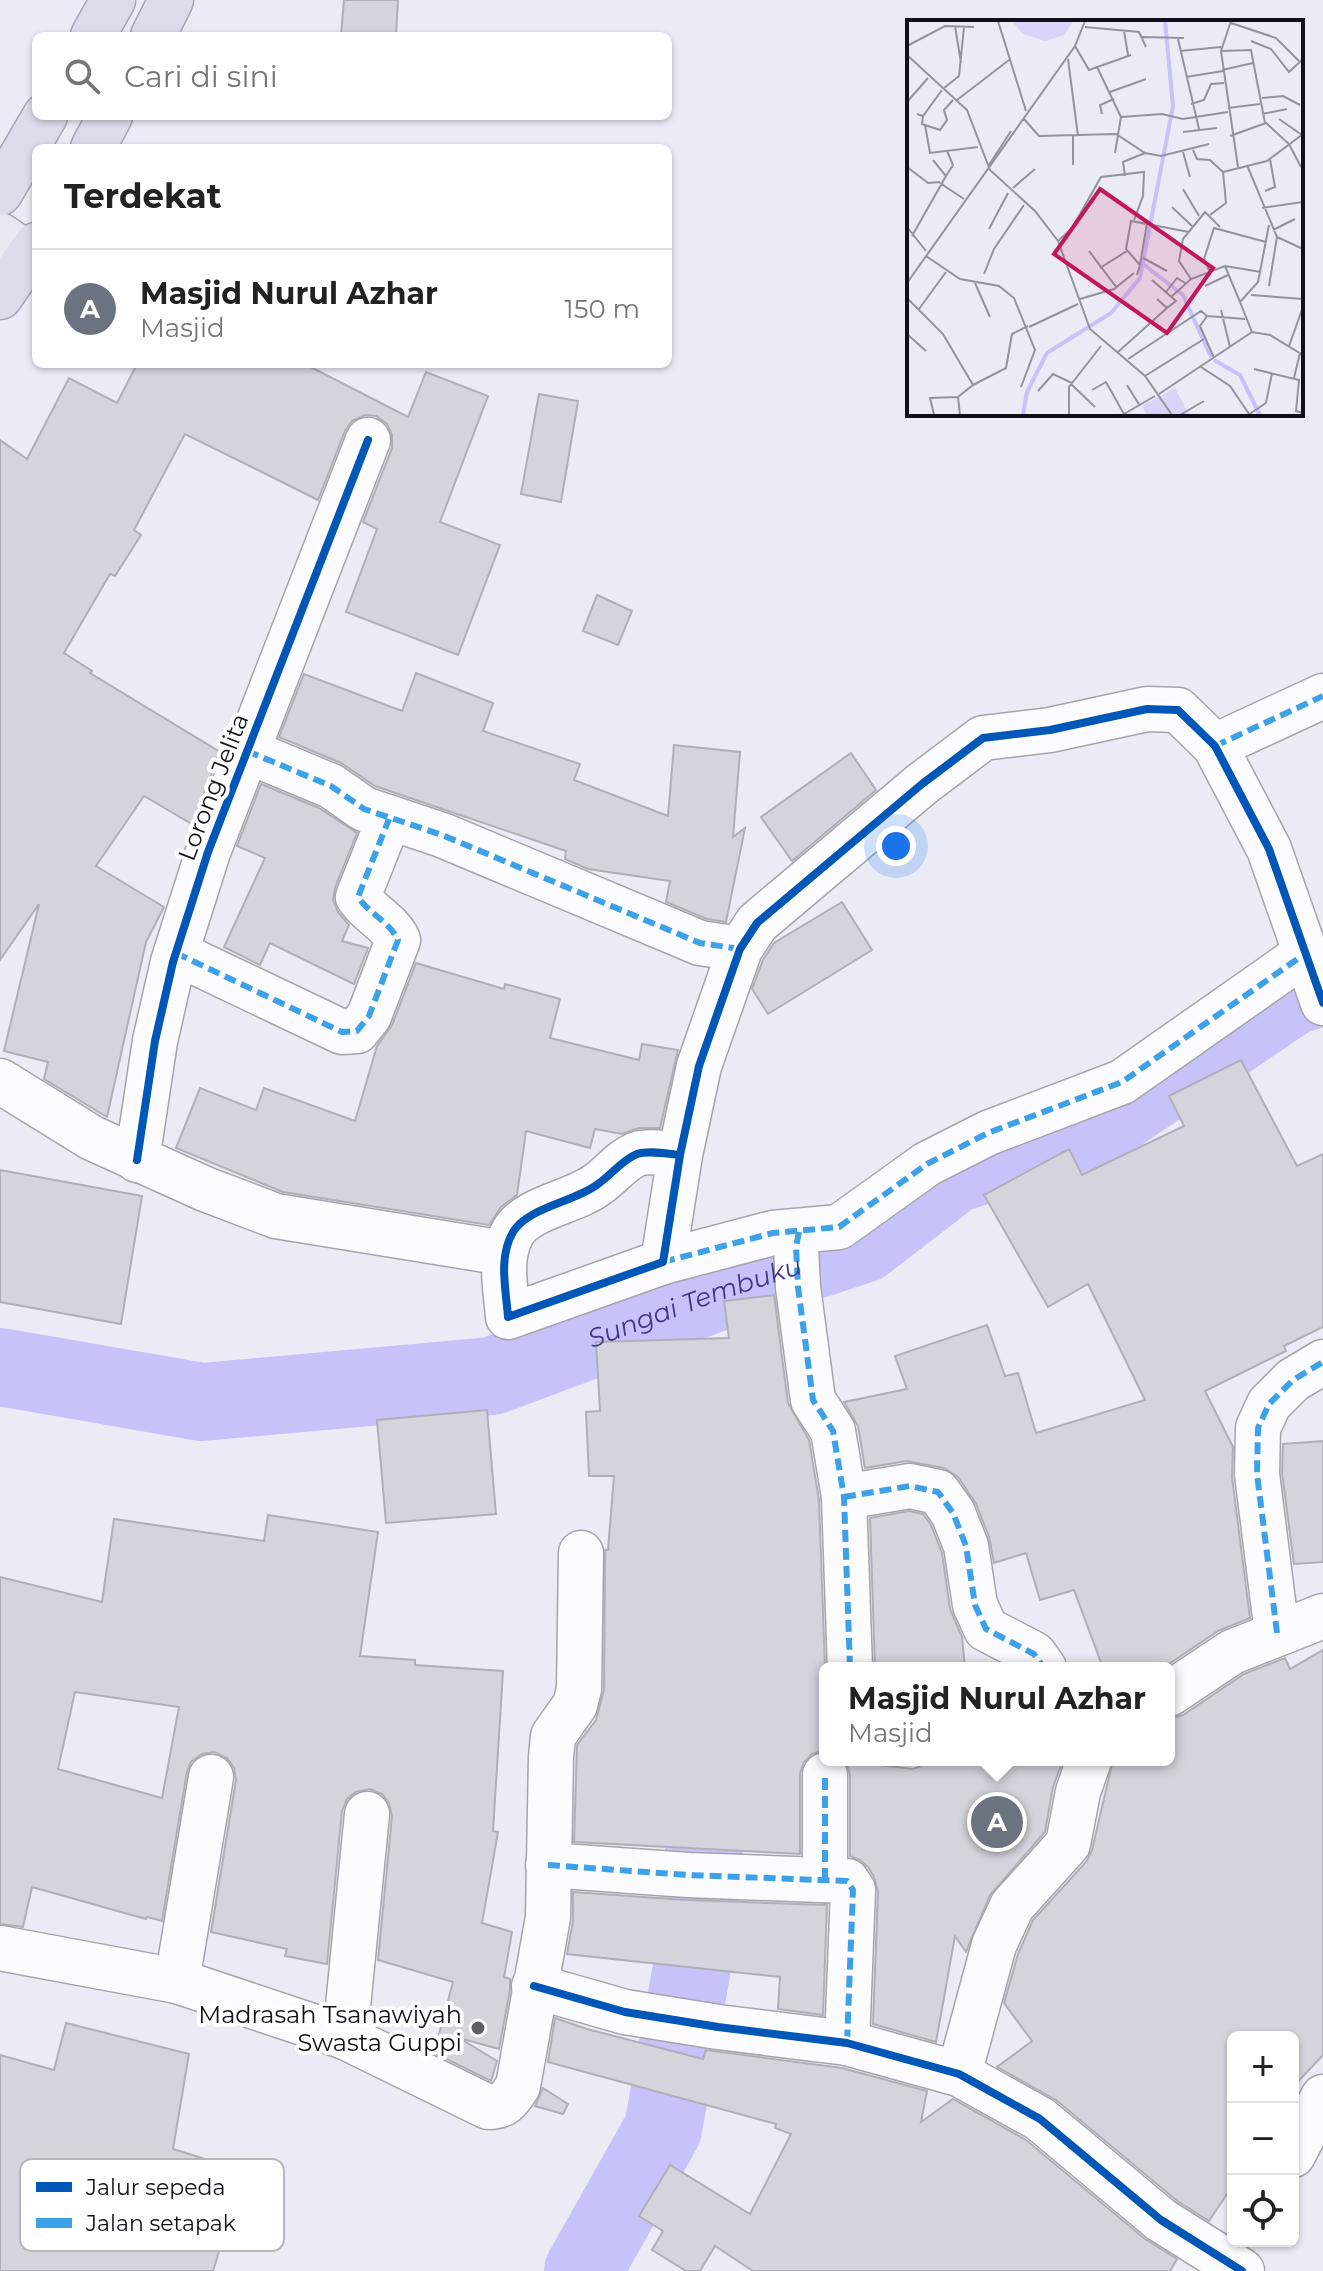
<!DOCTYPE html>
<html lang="id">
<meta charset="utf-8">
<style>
body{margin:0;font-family:Montserrat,sans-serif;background:#f2f2f2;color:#222}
.controls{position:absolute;right:24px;bottom:24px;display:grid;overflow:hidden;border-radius:12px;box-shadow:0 2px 6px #0004}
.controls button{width:72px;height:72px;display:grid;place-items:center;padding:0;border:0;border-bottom:2px solid #e0e0e0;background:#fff;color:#222;font:40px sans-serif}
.you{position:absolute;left:896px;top:846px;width:28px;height:28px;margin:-20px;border:6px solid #fff;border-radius:50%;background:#1a73e8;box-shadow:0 0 0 12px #1a73e833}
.badge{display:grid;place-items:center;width:52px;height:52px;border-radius:50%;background:#5d5d65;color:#fff;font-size:26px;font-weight:700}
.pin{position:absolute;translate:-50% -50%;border:4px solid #fff;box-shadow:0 2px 8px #0006}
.popup{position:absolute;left:819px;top:1662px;width:356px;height:104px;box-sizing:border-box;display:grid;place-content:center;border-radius:12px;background:#fff;filter:drop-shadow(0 2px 6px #0005);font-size:26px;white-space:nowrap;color:#767676}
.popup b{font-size:30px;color:#222}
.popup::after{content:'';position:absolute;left:50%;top:100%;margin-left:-16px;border:16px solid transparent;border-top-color:#fff}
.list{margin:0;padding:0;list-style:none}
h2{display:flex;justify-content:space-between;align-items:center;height:104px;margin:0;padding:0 32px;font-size:34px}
h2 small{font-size:26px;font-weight:400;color:#767676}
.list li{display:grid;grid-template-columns:52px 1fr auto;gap:24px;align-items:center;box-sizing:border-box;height:120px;padding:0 32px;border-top:2px solid #e0e0e0}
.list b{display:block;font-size:30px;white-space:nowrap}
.list p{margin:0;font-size:26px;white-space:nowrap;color:#767676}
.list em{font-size:26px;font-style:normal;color:#767676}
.icon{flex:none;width:44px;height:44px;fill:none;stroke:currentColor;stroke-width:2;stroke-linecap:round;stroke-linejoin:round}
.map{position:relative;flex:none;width:1323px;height:2271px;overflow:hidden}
.search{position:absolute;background:#fff;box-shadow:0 2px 6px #0004;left:32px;top:32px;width:640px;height:88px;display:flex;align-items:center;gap:20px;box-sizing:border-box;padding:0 28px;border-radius:12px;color:#767676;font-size:30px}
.panel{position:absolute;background:#fff;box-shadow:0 2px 6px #0004;left:32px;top:144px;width:640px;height:224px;border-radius:12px}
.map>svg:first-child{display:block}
</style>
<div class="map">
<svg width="1323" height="2271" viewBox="0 0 1323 2271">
<rect width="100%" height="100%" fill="#ebebf6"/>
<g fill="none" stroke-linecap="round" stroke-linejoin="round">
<!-- river -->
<g stroke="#c6c3fa" stroke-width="78">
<path id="s1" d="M0 1367 202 1402 492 1376 717 1292 863 1244 954 1174 1097 1128 1291 997 1323 986"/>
<path d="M583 2271 663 2129 696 1945 713 1742"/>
</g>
</g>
<!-- building -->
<g fill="#d4d4dd" stroke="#afafb8" stroke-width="2" fill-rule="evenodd">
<path d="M344 0H398L396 36H341Z"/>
<path d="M137 364H305L408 417 426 372 488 396 440 522 500 545 458 655 346 612 377 529 363 522 392 448V435L387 424 376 416 365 415 352 421 345 431 318 500 185 434 134 530 141 535 115 576 110 574 64 653 92 671 90 673 220 752 192 824 144 796 96 866 164 907 146 942 107 1117 44 1079 48 1062 4 1051 39 904 0 960V440L27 459 69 378 117 403Z"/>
<path d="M539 394 578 401 561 502 521 494Z"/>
<path d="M597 595 632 611 618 645 583 631Z"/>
<path d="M416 673 493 703 483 731 580 764 574 780 668 816 674 745 740 752 733 837 745 828 726 922 707 919 666 902 670 881 588 869 565 859 566 851 375 786 341 763 279 737 304 674 402 711Z"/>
<path d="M851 753 876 790 792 861 761 817Z"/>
<path d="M261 784 319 808 357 833 335 888 333 900 338 912 349 925 342 941 368 948 354 984 270 943 260 965 224 947 265 858 237 846Z"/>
<path d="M842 902 872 950 768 1014 752 989 763 960 774 943Z"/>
<path d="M416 963 504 989 505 984 560 999 550 1038 639 1060 642 1044 678 1050 660 1128H639L622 1134 595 1129 590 1148 526 1131 517 1195 501 1207 489 1225 283 1192 176 1148 200 1088 256 1110 264 1088 355 1121 377 1046 392 1025Z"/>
<path d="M1241 1060 1297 1166 1323 1154V1327L1284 1346 1286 1351 1205 1391 1233 1447 1232 1477 1250 1618 1218 1631 1163 1668H1103L1074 1590 1040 1600 1026 1553 994 1563 989 1537 976 1504 958 1477 944 1468 906 1461 865 1468 858 1426 844 1402 907 1389 895 1356 987 1325 1005 1376 1018 1373 1036 1433 1145 1400 1088 1284 1048 1307 984 1195 1069 1149 1082 1175 1184 1126 1169 1096Z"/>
<path d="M0 1170 142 1196 121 1324 0 1302Z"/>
<path d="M774 1295 788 1403 809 1440 819 1500 825 1668 820 1751 812 1754 804 1762 800 1774V1854L574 1842 577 1745 596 1720 604 1690 605 1550H608L614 1476H589L586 1412 600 1411 596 1342 729 1338 724 1301Z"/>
<path d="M487 1410 496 1514 386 1523 377 1420Z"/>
<path d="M1323 1441V1562L1294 1564 1282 1473 1283 1444Z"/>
<path d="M909 1511 923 1514 931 1525 942 1553 950 1609 962 1637 965 1668H875L870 1518Z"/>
<path d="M268 1515 378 1532 360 1656 415 1660V1665L503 1671 493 1831 498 1832 482 1923 512 1932 504 1977 510 1979V1990L499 2049 459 2038 497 2061 491 2081 434 2053 453 1982 378 1960 392 1816 389 1803 382 1794 370 1789 356 1792 347 1799 342 1811 327 1964 285 1956 287 1949 211 1932 236 1780 234 1768 227 1758 214 1752 202 1754 191 1762 187 1772 162 1921 147 1917 146 1919 32 1887 23 1927 0 1924V1577L102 1602 114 1519 264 1541ZM75 1692 179 1707 162 1798 58 1769Z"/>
<path d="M1323 1650V2055L1293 2087V2037H1233V2185L1209 2221 1176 2200 1056 2100 997 2067 1032 2041 1004 2003 1018 1954 1033 1920 1087 1861 1092 1850 1113 1760H1169V1719L1183 1715 1244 1674 1285 1658 1290 1669Z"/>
<path d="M938 1760H1063L1053 1787 1045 1832 990 1895 966 1952 955 1936 936 2042 873 2024 878 1891 874 1877 868 1867 860 1860 850 1856V1775L846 1761 913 1769Z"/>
<path d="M573 1892 686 1900 827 1905 823 2015 778 2009 780 1977 567 1954 573 1921Z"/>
<path d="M555 2018 587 2029 703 2059 706 2050 842 2068 927 2091 921 2122 953 2099 1026 2140 1145 2239 1177 2259 1170 2271H753L715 2246 700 2271H686L652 2250 663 2231 639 2216 670 2165 750 2214 791 2134 775 2128 776 2124 548 2062Z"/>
<path d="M66 2023 189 2054 173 2149 221 2164 209 2205 231 2212 213 2271H0V2055L54 2070Z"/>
<path d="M543 2088 568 2104 563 2114 535 2106Z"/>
</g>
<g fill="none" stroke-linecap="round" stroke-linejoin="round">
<!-- minor casing -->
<g stroke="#a5a4ad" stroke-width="47">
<g id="minor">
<path d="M1215 746 1323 696"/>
<path d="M247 751 331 786 364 809 442 835 700 943 740 949"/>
<path d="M176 953 342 1032 357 1031 369 1016 398 940C389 921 369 914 358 897L389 819"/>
<path d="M0 1081 92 1138 205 1189 276 1216 504 1253"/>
<path d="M680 1155C668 1154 649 1150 637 1154 622 1160 611 1175 598 1184 575 1202 528 1207 513 1232 498 1258 506 1289 508 1317L663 1262 680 1155 699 1066 740 949 757 923 922 784 983 738 1050 730 1147 709 1178 710 1215 746 1269 849 1323 1003"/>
<path d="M137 1160 155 1041 173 962 208 852 368 440"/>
<path d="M799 1232 796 1247 798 1287 813 1400 833 1431 844 1497 850 1668"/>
<path d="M663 1262 773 1233 839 1227 927 1164 988 1133 1122 1082 1306 953"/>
<path d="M844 1497 910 1486 938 1492 953 1513 966 1546 975 1605 986 1629 1034 1654 1044 1668"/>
<path d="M1277 1633 1257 1474 1258 1428 1269 1404 1293 1380 1323 1362"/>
<path d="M1169 1694 1232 1652 1323 1616"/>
<path d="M548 1865 688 1875 847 1881 853 1890 847 2043"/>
<path d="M825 1880V1775"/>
<path d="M0 1948 177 1981 345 2037 367 1814"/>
<path d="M177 1981 211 1777"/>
<path d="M534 1986 625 2012 718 2027 847 2043 959 2074 1040 2119 1161 2220 1242 2271"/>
<path d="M345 2037 488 2107C505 2107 509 2100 518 2086L548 1917 551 1757 553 1736 575 1705 579 1689 581 1553"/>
<path d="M959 2074 994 1945 1012 1906 1068 1844 1078 1792 1089 1760"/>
<path d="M1293 2155 1323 2097"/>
</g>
</g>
<!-- major casing -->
<g stroke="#a6a5b8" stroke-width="47">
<path id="major" d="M0 235 29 255"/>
</g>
<!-- highway casing -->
<g stroke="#a6a5b8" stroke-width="47">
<g id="highway">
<path d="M93 36 113 0"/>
<path d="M153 36 171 0"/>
<path d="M93 148 110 116"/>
<path d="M0 193 45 116"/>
<path d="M0 297 36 245"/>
</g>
</g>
<!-- minor -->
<use href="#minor" stroke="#fcfcfe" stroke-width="44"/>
<!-- major -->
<use href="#major" stroke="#e8e8f1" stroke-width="44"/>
<!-- highway -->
<use href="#highway" stroke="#dcdbe9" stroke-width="44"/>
<!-- quiet -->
<g stroke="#3da1ea" stroke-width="6" stroke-dasharray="12 6" stroke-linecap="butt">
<path d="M1215 746 1323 696"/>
<path d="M247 751 331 786 364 809 442 835 700 943 740 949"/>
<path d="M176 953 342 1032 357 1031 369 1016 398 940C389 921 369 914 358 897L389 819"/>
<path d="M799 1232 796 1247 798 1287 813 1400 833 1431 844 1497 850 1668"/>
<path d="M663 1262 773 1233 839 1227 927 1164 988 1133 1122 1082 1306 953"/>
<path d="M844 1497 910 1486 938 1492 953 1513 966 1546 975 1605 986 1629 1034 1654 1044 1668"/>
<path d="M1277 1633 1257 1474 1258 1428 1269 1404 1293 1380 1323 1362"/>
<path d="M548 1865 688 1875 847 1881 853 1890 847 2043"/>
<path d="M825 1880V1775"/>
</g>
<!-- cycleway casing -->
<g stroke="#fff" stroke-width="13">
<g id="cycleway">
<path d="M680 1155C668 1154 649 1150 637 1154 622 1160 611 1175 598 1184 575 1202 528 1207 513 1232 498 1258 506 1289 508 1317L663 1262 680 1155 699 1066 740 949 757 923 922 784 983 738 1050 730 1147 709 1178 710 1215 746 1269 849 1323 1003"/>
<path d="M137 1160 155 1041 173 962 208 852 368 440"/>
<path d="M534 1986 625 2012 718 2027 847 2043 959 2074 1040 2119 1161 2220 1242 2271"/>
</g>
</g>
<!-- cycleway -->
<use href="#cycleway" stroke="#0057b8" stroke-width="8"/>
</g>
<!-- markers -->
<circle fill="#5d5d65" stroke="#fff" stroke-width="3" cx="478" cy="2028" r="8"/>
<g text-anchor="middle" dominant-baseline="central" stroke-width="8" stroke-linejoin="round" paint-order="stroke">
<!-- street labels -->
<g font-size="24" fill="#101017" stroke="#fff">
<text transform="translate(213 787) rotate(-69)">Lorong Jelita</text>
</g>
<!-- poi labels -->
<g font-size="24" fill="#101017" stroke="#fff" text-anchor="end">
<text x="462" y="2014">Madrasah Tsanawiyah<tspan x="462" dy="28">Swasta Guppi</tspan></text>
</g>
<!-- water labels -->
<g font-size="26" font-style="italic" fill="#433688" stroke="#fff">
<text stroke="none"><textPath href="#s1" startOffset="712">Sungai Tembuku</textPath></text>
</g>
</g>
<!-- overview -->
<g transform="translate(907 20)">
<rect width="396" height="396" fill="#ebebf6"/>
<path d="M105 1H166L157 15 138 21 116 14ZM268 368 282 395H240L235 386Z" fill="#d6d4f7"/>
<path fill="none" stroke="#c6c3fa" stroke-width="4" d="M236 244 276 275 304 337M307 340 333 355 353 395M116 395 120 372 140 333 204 293 233 258 266 86 258 1"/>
<path fill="none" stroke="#93939d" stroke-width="2" d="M91 1 119 91M324 1 314 31 331 147M324 3 369 18 392 41M48 6 54 43M178 7 232 12 239 27M217 11 221 35M235 17 277 18M271 19 292 109M344 21 364 29 382 52 396 39M0 26 38 6 67 7M168 26 182 50 224 35M273 31 314 27M314 31 344 30 358 103M0 35 60 90 83 150 128 191 151 221 183 309 238 356 265 395M161 39 171 116M190 47 214 97 208 133M315 50 346 43M279 57 316 51M37 68 52 56 57 7M203 72 239 59M355 78 376 76 393 85M50 80 102 40M0 82 21 58M284 84 297 80 304 64 317 63M321 88 353 84M10 94 16 96 35 70M195 94 193 85 207 79M355 94 380 89M16 96 15 104 33 110 40 100 37 90 46 80M214 97 255 94 276 99 321 92M117 99 132 116 209 114 238 133 254 136 302 124M372 99 395 115M18 105 23 133 71 127M276 112 310 108M323 116 359 103 382 124 394 147M286 130 290 139 303 140 316 152M276 132 283 157M82 145 104 111M166 145V116M340 145 370 217 362 266M0 147 21 163 33 162M316 152 360 141 396 114M39 156 46 145 40 131M218 156 216 142 238 133M33 163 57 179M106 168 128 149M276 169 292 196M358 171 368 167 363 139M265 187 285 206M355 188 396 182M303 195 319 183 316 152M0 207 19 231M82 209 101 173M366 210 388 199M5 216 39 156 26 140M370 217 396 229M151 221 165 208 194 157 237 152 236 176 227 200M182 231 210 268M19 236 53 259 92 266 107 278 128 330 114 367M236 238 260 251M233 245 240 203M318 246 354 252M193 248 220 231M303 252 297 239 307 208 359 222M77 254 87 229 117 185M230 255 233 245 219 229 224 201 282 212M284 259 272 241 276 219 298 192 313 207M245 260 269 281 260 288M0 263 168 26 178 1M68 263 83 297M298 266 321 255M259 272 270 258 278 263M344 275 396 279M264 277 284 259 318 246 333 282M0 278 36 314 66 365 51 377 53 395M173 279 207 269 227 253M12 289 39 252M314 290 323 327M300 296 293 306 307 338M122 307 171 284M345 312 333 282 351 262 362 205M0 314 19 331M382 326 396 287M211 332 260 288 250 279M221 339 294 291 300 296 338 299M294 347 323 366 342 394M347 349 392 360 389 391 396 393M238 356 297 319M387 358 393 333M164 364 188 387M66 365 99 348 105 314 121 306M220 365 233 386M185 370 199 362 217 394M131 371 146 354 165 363M252 374 345 312 363 315 396 335M217 394 248 376M27 395 23 378 51 377M162 395V367L194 326M273 395 297 381M341 395 359 383 365 353"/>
<path fill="#c2185b" fill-opacity="0.15" stroke="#c2185b" stroke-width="4" d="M193 169 306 248 260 313 147 234Z"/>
<rect width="396" height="396" fill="none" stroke="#101017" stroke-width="4"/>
</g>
<!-- legend -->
<rect x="20" y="2159" width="264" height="92" rx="12" fill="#fff" stroke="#b7b7b9" stroke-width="2"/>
<rect x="36" y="2182" width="36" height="10" fill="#0057b8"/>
<rect x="36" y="2218" width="36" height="10" fill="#3da1ea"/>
<g font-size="22" fill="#101017">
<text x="86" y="2195">Jalur sepeda</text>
<text x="86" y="2231">Jalan setapak</text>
</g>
</svg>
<div class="controls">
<button>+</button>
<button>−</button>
<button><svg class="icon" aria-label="locate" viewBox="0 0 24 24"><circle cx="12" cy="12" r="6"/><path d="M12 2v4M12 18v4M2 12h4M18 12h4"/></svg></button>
</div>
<div class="you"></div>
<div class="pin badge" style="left:997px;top:1822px;background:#6b7280">A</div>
<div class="popup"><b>Masjid Nurul Azhar</b>Masjid</div>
<div class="search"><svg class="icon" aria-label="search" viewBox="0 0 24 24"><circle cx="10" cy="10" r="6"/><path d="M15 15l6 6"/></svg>Cari di sini</div>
<section class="panel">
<h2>Terdekat<small></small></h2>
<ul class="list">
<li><span class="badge" style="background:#6b7280">A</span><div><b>Masjid Nurul Azhar</b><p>Masjid</p></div><em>150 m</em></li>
</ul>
</section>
</div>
